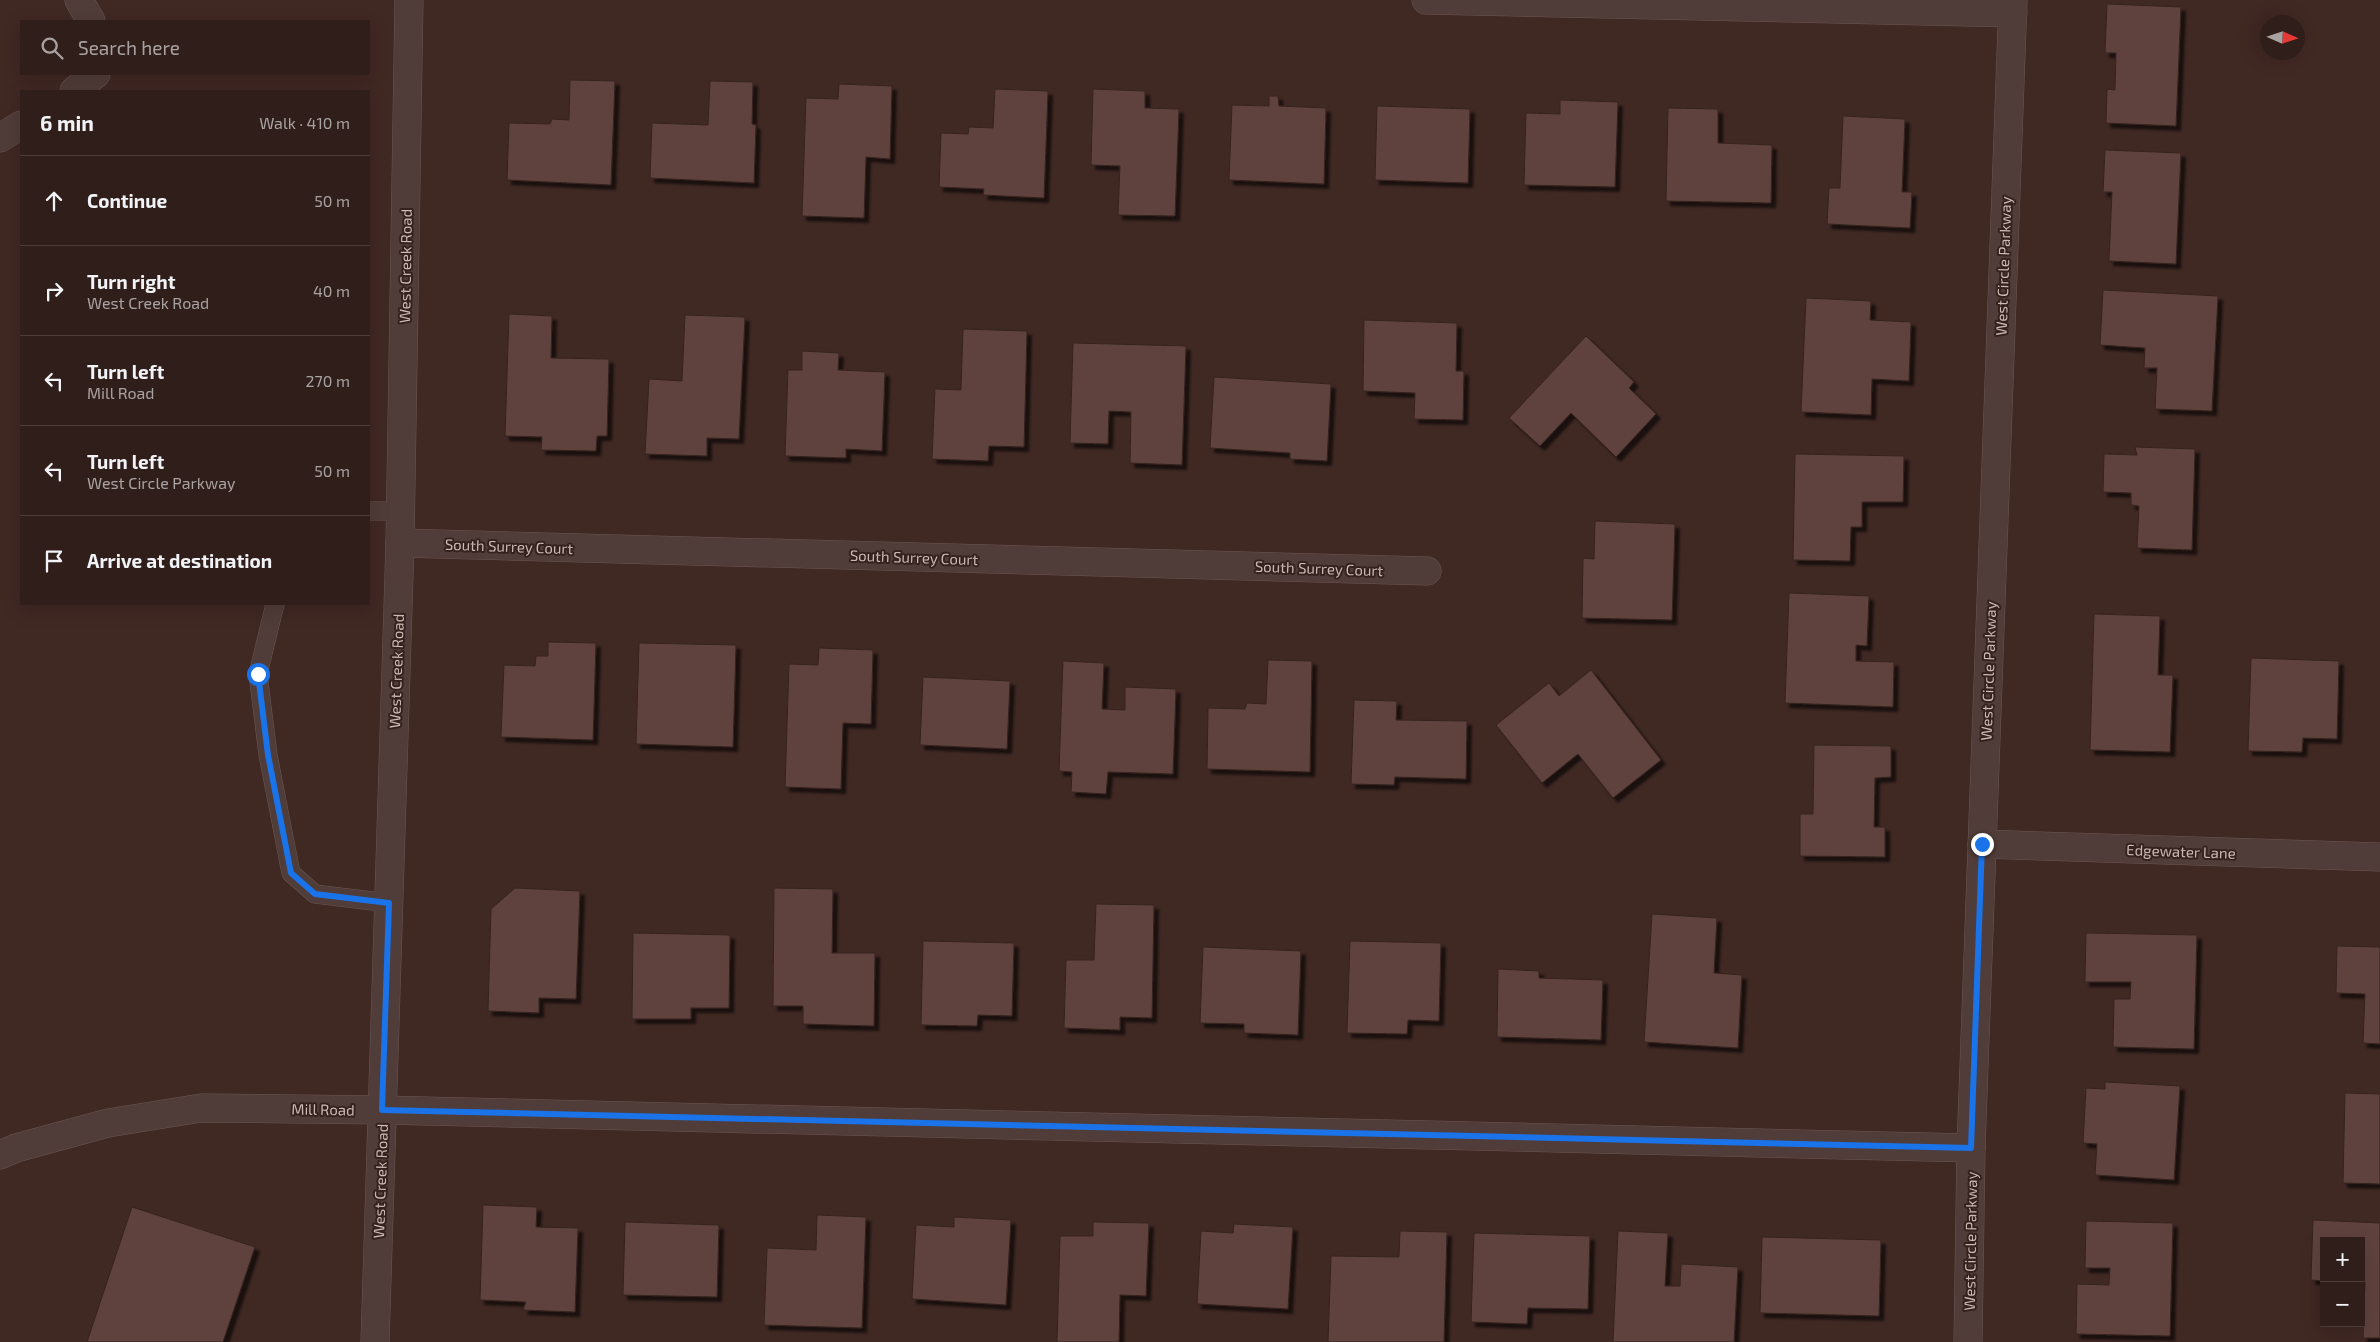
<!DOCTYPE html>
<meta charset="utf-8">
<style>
body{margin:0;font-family:"Exo 2",sans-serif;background:#3c2b27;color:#f1f3f6}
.controls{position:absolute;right:15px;bottom:15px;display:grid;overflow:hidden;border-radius:0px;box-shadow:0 5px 20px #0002}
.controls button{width:45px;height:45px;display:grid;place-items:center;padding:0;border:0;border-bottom:1px solid #4b3c39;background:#301e1a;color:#f1f3f6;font:25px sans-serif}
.compass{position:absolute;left:2260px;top:15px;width:45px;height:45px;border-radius:50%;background:#301e1a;box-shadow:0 5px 20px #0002;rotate:93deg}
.stop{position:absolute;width:15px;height:15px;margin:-11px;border:4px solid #1a73e8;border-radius:50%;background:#fff}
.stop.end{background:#1a73e8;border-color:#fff;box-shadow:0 1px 5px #0008}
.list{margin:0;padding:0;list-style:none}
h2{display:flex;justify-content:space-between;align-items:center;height:65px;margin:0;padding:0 20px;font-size:21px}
h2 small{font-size:16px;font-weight:400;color:#a8a2a2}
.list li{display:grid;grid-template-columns:32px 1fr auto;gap:15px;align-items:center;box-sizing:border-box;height:90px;padding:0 20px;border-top:1px solid #4b3c39}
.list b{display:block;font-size:19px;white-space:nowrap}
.list p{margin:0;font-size:16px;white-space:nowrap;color:#a8a2a2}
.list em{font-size:16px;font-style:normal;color:#a8a2a2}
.icon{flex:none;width:28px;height:28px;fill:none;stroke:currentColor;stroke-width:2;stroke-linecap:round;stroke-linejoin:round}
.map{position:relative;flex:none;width:2380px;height:1342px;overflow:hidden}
.search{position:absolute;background:#301e1a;box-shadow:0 5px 20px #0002;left:20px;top:20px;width:350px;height:55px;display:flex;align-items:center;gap:12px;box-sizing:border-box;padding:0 18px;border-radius:0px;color:#a8a2a2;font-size:19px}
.panel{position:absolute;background:#301e1a;box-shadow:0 5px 20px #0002;left:20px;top:90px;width:350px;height:515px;border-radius:0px}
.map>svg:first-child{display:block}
</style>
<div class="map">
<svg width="2380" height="1342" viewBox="0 0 2380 1342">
<defs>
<filter id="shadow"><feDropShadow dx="4.5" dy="4.5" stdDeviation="1" flood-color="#0009"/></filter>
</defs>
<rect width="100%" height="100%" fill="#402823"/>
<!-- building -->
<g fill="#5e433d" stroke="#37231f" filter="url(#shadow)">
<path d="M2107 4 2181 7 2176 126 2106 123 2107 89 2115 90 2116 53H2105Z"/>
<path d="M570 80 615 81 611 185 507 180 509 123 550 124 552 119 569 120Z"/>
<path d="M710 81 753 82 752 124 756 125 754 183 650 178 652 123 708 125Z"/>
<path d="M839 84 892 86 890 159 866 157 864 218 802 216 806 98 838 99Z"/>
<path d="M995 89 1048 91 1044 198 983 195 984 189 939 187 941 133 968 134 969 127 993 128Z"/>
<path d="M1093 89 1145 91V108L1179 109 1175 216 1118 215 1120 166 1091 165Z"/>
<path d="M1269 96H1278L1279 106 1326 108 1324 184 1229 180 1232 105 1269 106Z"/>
<path d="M1560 100 1618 102 1615 187 1524 185 1526 113 1560 114Z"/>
<path d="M1377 106 1470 109 1468 183 1375 180Z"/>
<path d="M1668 108 1718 109V143L1772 145 1771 203 1666 201Z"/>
<path d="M1843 116 1905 119 1902 192H1912L1910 228 1827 224 1829 188H1840Z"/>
<path d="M2105 150 2181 153 2176 264 2109 261 2112 192H2103Z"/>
<path d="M2103 290 2218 296 2212 411 2155 409 2157 368H2144L2145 348 2100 345Z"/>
<path d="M1806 298 1871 301 1870 320 1911 322 1909 381 1872 379 1871 415 1801 412Z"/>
<path d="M509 314 552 316 551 358 609 359 607 436H597L596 451 541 450 542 437 505 436Z"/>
<path d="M685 315 745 317 739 439 707 438V456L645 454 649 379 682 381Z"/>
<path d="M1364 320 1457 323 1456 371H1464L1463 420 1414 419 1415 393 1363 391Z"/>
<path d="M963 329 1027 331 1024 447 989 446 988 461 932 459 935 389 961 390Z"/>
<path d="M1586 336 1634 382 1629 388 1656 414 1616 457 1571 413 1540 446 1509 418Z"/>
<path d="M1073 343 1186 346 1182 465 1130 463 1131 412 1109 411 1108 444 1070 443Z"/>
<path d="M802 351 839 353 838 370 885 372 882 451 846 449V458L785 456 788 370H802Z"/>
<path d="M1214 377 1331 384 1327 461 1290 459V453L1210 448Z"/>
<path d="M2135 447 2195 449 2192 550 2137 548 2139 506 2131 505V493L2103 492 2104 454 2137 455Z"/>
<path d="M1795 454 1904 456 1903 502H1862V527H1851L1850 561 1793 560Z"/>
<path d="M1595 521 1675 524 1672 620 1582 618 1583 558 1594 559Z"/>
<path d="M1789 593 1869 596 1867 646 1856 645V661L1894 662 1893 707 1785 703Z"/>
<path d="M2094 614 2160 616 2158 675H2173L2170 752 2090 750Z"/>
<path d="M548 642 596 643 593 740 501 737 504 665 535 666 536 656H548Z"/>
<path d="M639 643 736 645 733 747 636 744Z"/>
<path d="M819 648 873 650 871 724 843 723 841 789 785 787 789 664 818 665Z"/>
<path d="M2251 658 2339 661 2337 739 2303 738 2302 752 2248 751Z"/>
<path d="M1268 660 1312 661 1310 772 1207 769 1208 708 1245 709 1247 703 1266 704Z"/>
<path d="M1063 661 1104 663 1102 709 1125 710V687L1176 689 1173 774 1108 772 1106 794 1071 792 1072 772 1059 771Z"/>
<path d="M1591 670 1661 760 1613 798 1578 754 1542 783 1496 725 1549 683 1559 696Z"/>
<path d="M923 677 1010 681 1007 749 920 745Z"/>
<path d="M1354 700 1397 701 1396 720 1467 721 1466 779 1395 777 1394 785 1351 784Z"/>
<path d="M1814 745 1891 746V777L1875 778 1874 827H1885V857L1800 856V814H1813Z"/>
<path d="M515 888 580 891 576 999 539 998V1013L488 1011 491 909Z"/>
<path d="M774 888 833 889 832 953H875L874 1026 803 1024V1006H773Z"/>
<path d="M1096 904 1154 905 1152 1018 1120 1017V1030L1064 1028 1066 960H1094Z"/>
<path d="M1652 914 1717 918 1714 973 1742 975 1738 1048 1644 1042Z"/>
<path d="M633 933 730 935 729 1008H691V1019H632Z"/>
<path d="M2086 933 2197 935 2194 1049 2113 1047 2114 999H2130L2131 982H2085Z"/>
<path d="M923 941 1014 943 1012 1016 978 1015 977 1026 921 1025Z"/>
<path d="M1350 941 1441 943 1439 1021 1408 1020 1407 1034 1347 1033Z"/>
<path d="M2337 946 2380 947V1044L2363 1043 2365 994 2336 993Z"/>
<path d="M1203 947 1301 951 1298 1035 1244 1033V1024L1200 1023Z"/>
<path d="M1498 969 1539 971V978L1603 980 1601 1040 1497 1037Z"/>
<path d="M2105 1082 2180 1086 2174 1180 2095 1175 2097 1144 2083 1143 2086 1088 2105 1089Z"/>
<path d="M2345 1093 2380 1094V1184L2343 1183Z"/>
<path d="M483 1205 537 1207 536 1227 578 1228 575 1312 523 1310 526 1302 480 1300Z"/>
<path d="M132 1207 255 1247 223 1342H87Z"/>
<path d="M817 1215 866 1217 862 1328 764 1325 767 1248 816 1250Z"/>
<path d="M954 1217 1011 1220 1006 1305 912 1299 916 1225 954 1227Z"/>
<path d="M2313 1220 2380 1223V1338H2363L2365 1282H2361V1241H2324V1281L2311 1280Z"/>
<path d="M2086 1221 2173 1223 2170 1336 2076 1334 2077 1284 2109 1285 2110 1268H2085Z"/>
<path d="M625 1222 719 1225 717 1297 623 1295Z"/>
<path d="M1093 1222 1149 1223 1146 1296 1120 1295 1119 1342H1057L1060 1236H1093Z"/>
<path d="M1234 1224 1293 1227 1288 1309 1197 1304 1201 1231 1233 1233Z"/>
<path d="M1400 1231 1447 1232 1444 1342H1328L1331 1256 1399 1257Z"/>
<path d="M1618 1231 1668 1233 1665 1286H1680L1681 1264 1738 1267 1734 1342H1613Z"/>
<path d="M1474 1233 1590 1236 1588 1309 1528 1308 1527 1324 1471 1322Z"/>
<path d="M1762 1237 1881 1240 1879 1316 1760 1313Z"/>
</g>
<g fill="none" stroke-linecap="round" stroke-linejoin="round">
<!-- service casing -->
<g stroke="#6b5753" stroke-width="19">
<g id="service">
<path d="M369 511H401"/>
<path d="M275 604 258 674 268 755 291 873 315 894 389 903"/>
</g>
</g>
<!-- minor casing -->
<g stroke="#6b5753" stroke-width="29">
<g id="minor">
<path d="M79 0 91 21"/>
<path d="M1426 0 2013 13"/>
<path d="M74 91 96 74"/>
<path d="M0 138 21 125"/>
<path d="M400 543 1427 571"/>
<path d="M1982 844 2380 857"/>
<path d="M0 1155 16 1148 108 1123 201 1108 382 1110 1971 1148"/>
<path d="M375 1342 400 543 409 0"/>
<path d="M1968 1342 1971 1148 2013 0"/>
</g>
</g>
<!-- service -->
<use href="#service" stroke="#503c38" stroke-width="18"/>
<!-- minor -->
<use href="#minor" stroke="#503c38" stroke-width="28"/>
</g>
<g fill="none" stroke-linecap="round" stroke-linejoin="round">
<!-- route -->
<path stroke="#1a73e8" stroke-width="6" d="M258 674 268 755 291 873 315 894 389 903 382 1110 1971 1148 1982 844"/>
</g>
<g text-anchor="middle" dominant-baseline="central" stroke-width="4" stroke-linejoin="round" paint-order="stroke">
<!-- street labels -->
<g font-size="15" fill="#cbb9b4" stroke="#35211d">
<text transform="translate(405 266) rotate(-89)">West Creek Road</text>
<text transform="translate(2003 266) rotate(-88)">West Circle Parkway</text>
<text transform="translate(509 546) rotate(2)">South Surrey Court</text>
<text transform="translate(914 557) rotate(2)">South Surrey Court</text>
<text transform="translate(1319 568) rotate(2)">South Surrey Court</text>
<text transform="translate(396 671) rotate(-88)">West Creek Road</text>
<text transform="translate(1988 671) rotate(-88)">West Circle Parkway</text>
<text transform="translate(2181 851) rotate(2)">Edgewater Lane</text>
<text transform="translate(323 1109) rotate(1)">Mill Road</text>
<text transform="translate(380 1181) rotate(-88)">West Creek Road</text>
<text transform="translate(1970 1241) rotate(-89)">West Circle Parkway</text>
</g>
</g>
</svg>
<div class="controls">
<button>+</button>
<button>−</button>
</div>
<svg class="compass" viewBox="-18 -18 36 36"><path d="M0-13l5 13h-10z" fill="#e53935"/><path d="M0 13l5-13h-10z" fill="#a8a2a2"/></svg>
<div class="stop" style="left:258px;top:674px"></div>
<div class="stop end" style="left:1982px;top:844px"></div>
<div class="search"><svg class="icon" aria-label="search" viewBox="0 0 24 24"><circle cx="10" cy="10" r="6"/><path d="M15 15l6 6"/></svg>Search here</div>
<section class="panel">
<h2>6 min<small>Walk · 410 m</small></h2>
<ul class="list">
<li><svg class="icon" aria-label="ahead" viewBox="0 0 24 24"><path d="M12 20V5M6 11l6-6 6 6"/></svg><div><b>Continue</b></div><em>50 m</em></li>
<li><svg class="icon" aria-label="right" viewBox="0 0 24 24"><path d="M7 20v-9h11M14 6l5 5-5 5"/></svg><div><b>Turn right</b><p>West Creek Road</p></div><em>40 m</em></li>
<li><svg class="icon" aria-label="left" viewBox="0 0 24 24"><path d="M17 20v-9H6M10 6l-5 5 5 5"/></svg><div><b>Turn left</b><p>Mill Road</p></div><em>270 m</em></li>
<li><svg class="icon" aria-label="left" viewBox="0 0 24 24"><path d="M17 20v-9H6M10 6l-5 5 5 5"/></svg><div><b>Turn left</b><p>West Circle Parkway</p></div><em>50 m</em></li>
<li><svg class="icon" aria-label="arrive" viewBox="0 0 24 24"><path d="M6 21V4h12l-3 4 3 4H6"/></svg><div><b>Arrive at destination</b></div></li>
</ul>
</section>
</div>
